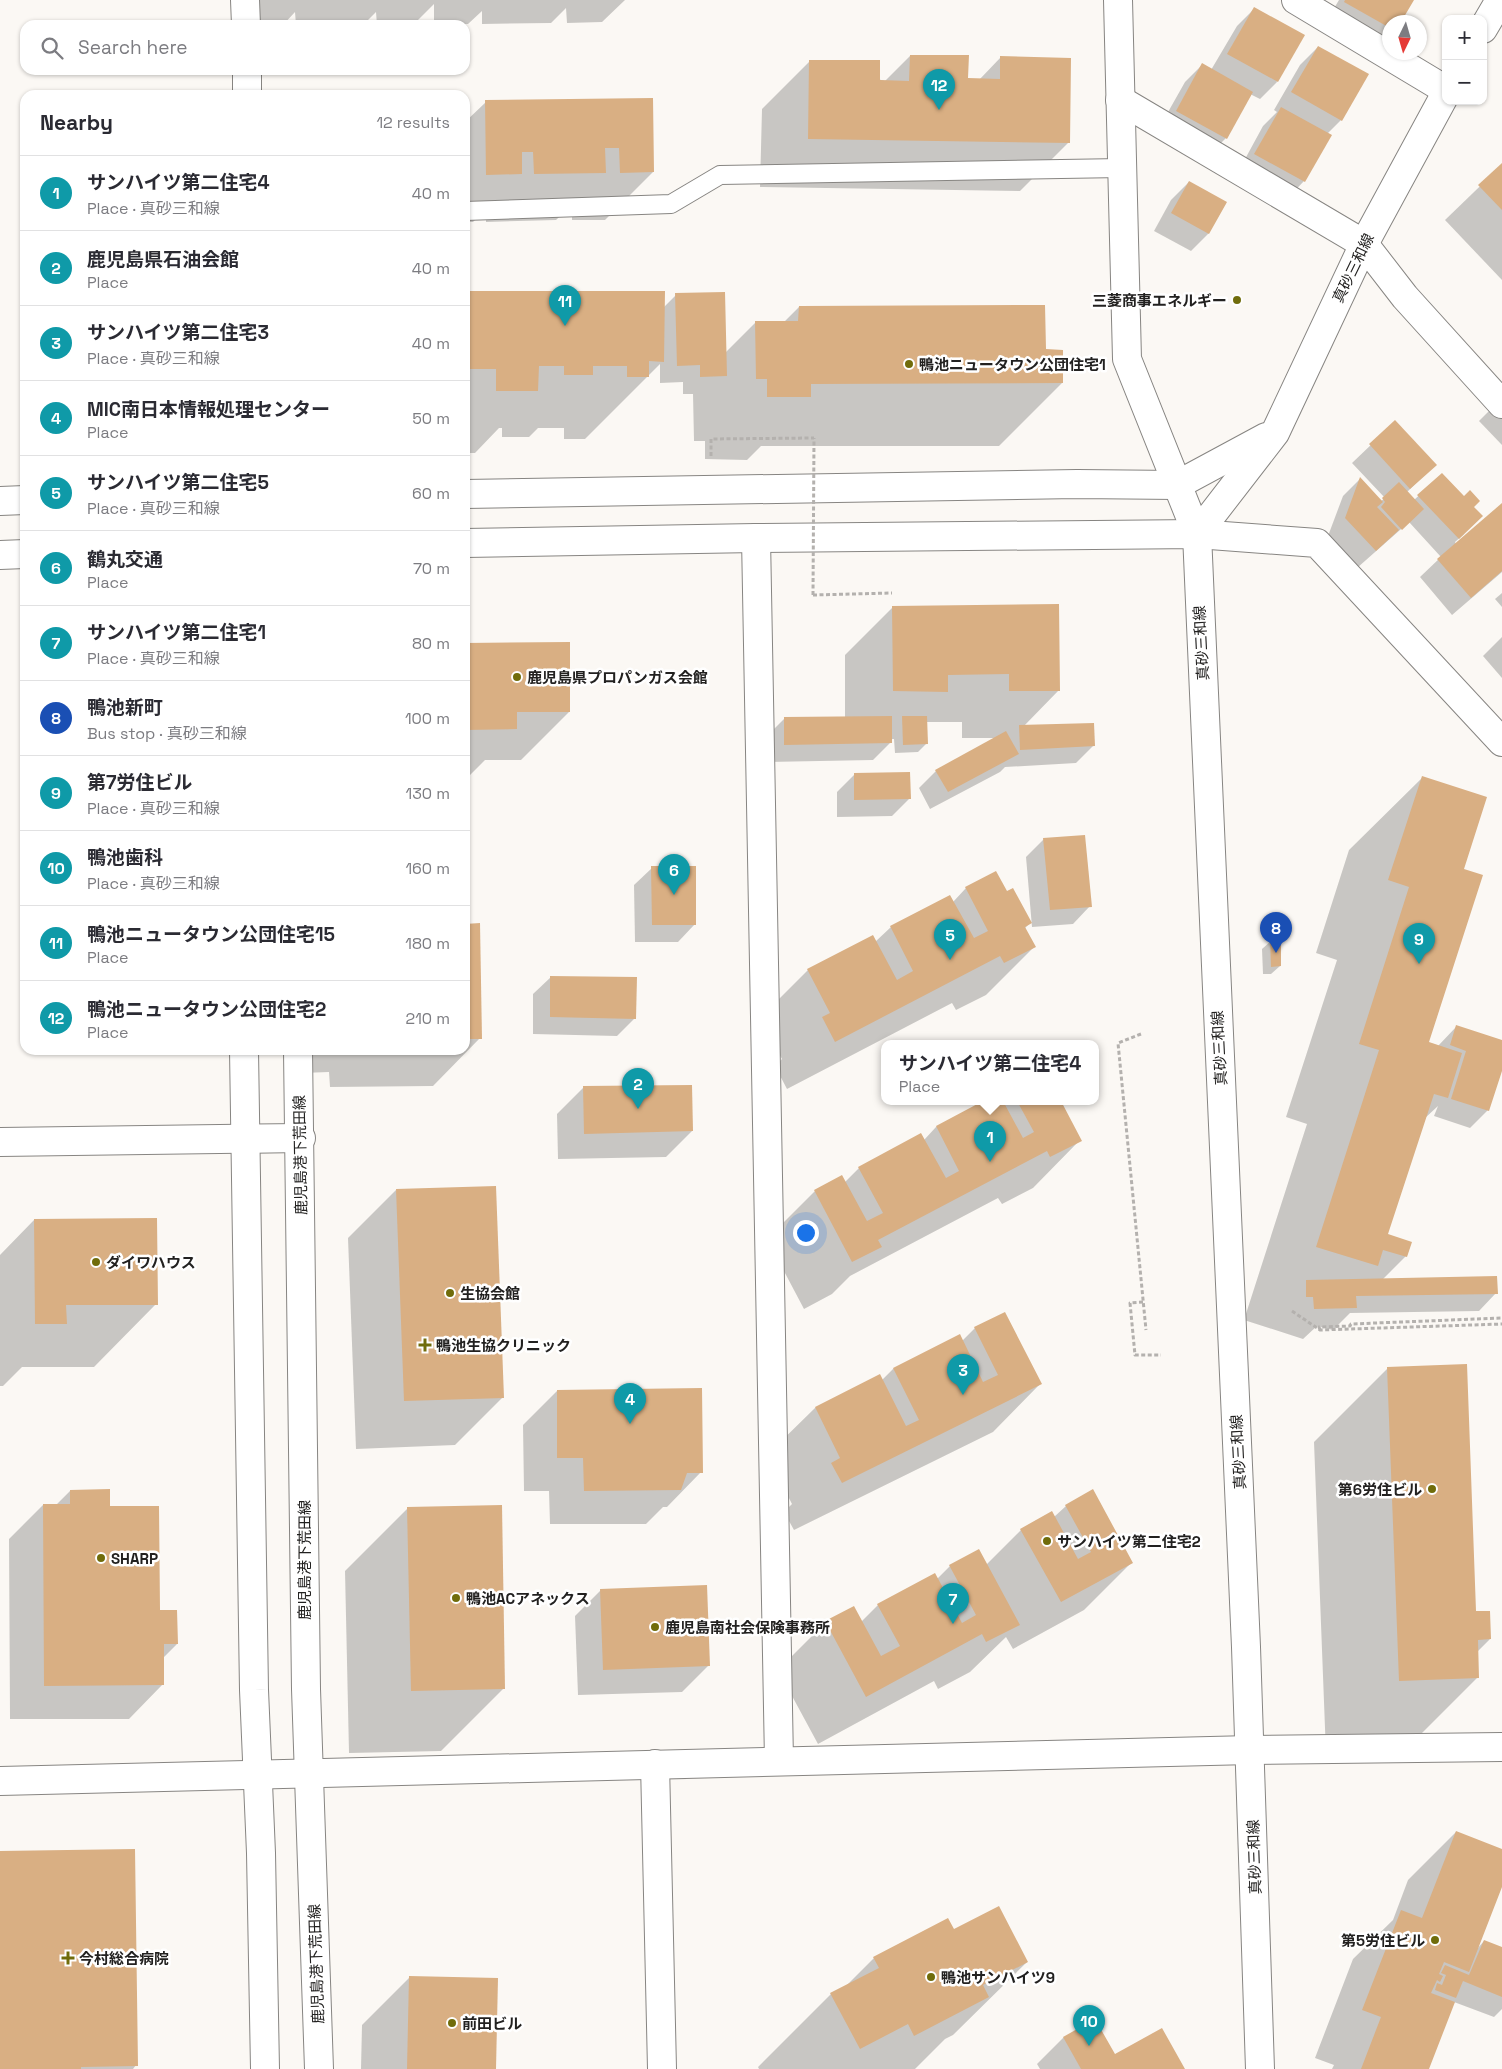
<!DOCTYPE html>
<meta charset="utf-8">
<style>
body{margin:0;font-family:"Space Grotesk","Noto Sans JP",sans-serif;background:#f7f7f7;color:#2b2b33}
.controls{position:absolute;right:15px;top:15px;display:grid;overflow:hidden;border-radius:10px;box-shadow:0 1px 4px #0004}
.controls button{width:45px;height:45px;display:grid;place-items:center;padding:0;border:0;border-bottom:1px solid #e1e1e2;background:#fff;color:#2b2b33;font:25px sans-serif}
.compass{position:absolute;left:1382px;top:15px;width:45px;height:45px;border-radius:50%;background:#fff;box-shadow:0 1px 4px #0004;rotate:185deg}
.you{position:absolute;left:805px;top:1232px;width:18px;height:18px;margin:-12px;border:4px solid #fff;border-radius:50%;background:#1a73e8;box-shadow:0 0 0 8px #1a73e833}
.badge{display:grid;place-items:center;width:32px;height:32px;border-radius:50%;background:#706c0b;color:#fff;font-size:16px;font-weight:700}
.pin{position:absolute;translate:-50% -41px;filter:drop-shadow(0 1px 2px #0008)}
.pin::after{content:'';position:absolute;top:26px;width:18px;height:15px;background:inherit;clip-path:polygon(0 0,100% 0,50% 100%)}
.popup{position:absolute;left:881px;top:1040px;width:218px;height:65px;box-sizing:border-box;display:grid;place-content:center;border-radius:10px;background:#fff;filter:drop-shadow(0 1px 4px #0005);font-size:16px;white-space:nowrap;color:#7c7c81}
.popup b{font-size:19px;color:#2b2b33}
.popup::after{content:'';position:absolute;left:50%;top:100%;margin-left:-10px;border:10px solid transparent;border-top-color:#fff}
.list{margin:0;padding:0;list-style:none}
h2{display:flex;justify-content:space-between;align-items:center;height:65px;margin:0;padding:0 20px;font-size:21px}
h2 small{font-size:16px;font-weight:400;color:#7c7c81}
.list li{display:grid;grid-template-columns:32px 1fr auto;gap:15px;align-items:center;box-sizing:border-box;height:75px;padding:0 20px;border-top:1px solid #e1e1e2}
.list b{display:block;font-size:19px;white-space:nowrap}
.list p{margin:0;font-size:16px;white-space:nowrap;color:#7c7c81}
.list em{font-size:16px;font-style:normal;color:#7c7c81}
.icon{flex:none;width:28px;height:28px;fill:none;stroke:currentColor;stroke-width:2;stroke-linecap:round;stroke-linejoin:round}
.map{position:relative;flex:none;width:1502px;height:2069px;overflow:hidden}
.search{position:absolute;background:#fff;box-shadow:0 1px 4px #0004;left:20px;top:20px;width:450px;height:55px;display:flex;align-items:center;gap:12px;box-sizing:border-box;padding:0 18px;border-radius:15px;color:#7c7c81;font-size:19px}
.panel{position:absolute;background:#fff;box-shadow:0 1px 4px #0004;left:20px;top:90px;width:450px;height:965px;border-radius:15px}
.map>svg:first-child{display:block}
</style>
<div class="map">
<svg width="1502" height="2069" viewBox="0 0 1502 2069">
<rect width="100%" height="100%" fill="#fbf8f4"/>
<!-- shadow -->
<g fill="#0003">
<path d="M246 0H625L602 22 567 23 566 8 551 23 482 24V11L468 24 434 25V4L413 25H377L376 12 363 25H296L295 12 283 25H246Z"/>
<path d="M1339 0H1411L1412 1 1399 22H1390V36L1377 48 1327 20Z"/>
<path d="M1254 9 1277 82 1260 99 1250 94 1226 138 1208 156 1159 128 1185 82 1202 65 1211 70 1237 26Z"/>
<path d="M1318 47 1341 120 1327 134 1304 181 1287 199 1238 172 1263 126 1277 112 1274 110 1300 65Z"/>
<path d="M910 56 967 79 979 80 1001 57 1068 143 1020 191 760 187 762 109 810 61 885 81Z"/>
<path d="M652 99 653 172 605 220H572V205L556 220 486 222V209L473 222H465V122L486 102Z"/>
<path d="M1502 165V280L1445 220Z"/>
<path d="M1189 182 1226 203 1208 234 1191 251 1154 231 1171 200Z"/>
<path d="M465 292 664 307 676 295 725 353 756 322H784L799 307 1044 351 1062 383 999 446H761L747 460 705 459V441H694L693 394H683V382L660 383V364L585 439H564V428H538L529 437H502V428H499L475 453H465Z"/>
<path d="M1502 398V445L1479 421Z"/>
<path d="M1395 422 1435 465 1407 492 1414 500 1442 474 1473 507 1464 534 1455 542 1456 544 1502 504V572L1452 615 1420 577 1441 557 1409 522 1357 568 1328 536 1343 496 1360 479 1381 501 1385 498 1352 463Z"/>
<path d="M1502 593V607L1495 599Z"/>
<path d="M893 607 1059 690 1023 727 1093 746 1076 763 1005 767 1000 772 930 809 919 788 936 771 995 738H962V722H926V744L918 752 895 753 894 739H891V742L873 760 767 762V736L784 719 845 718V655Z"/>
<path d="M1502 637V678L1483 656Z"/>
<path d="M465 644 569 712 521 760H485L468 777H465Z"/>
<path d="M855 774 909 799 892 816 837 817V792Z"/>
<path d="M1423 777 1462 870 1428 1043 1438 1046 1456 1027 1502 1041V1067L1488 1110 1470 1128 1434 1116 1438 1106 1424 1119 1387 1234 1406 1256 1383 1279 1496 1293 1479 1311 1350 1313 1333 1330 1317 1326 1303 1339 1244 1320 1307 1124 1286 1117 1337 960 1316 953 1349 850Z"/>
<path d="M1044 839 1090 906 1073 924 1032 927 1026 857Z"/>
<path d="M652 868 695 924 678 942H635L634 885Z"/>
<path d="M966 888 1006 893 1030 923 1025 928 1034 947 986 995 956 1010 952 1003 787 1089 775 1066 782 1059 760 1018 808 970 875 942 891 927 953 902Z"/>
<path d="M465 925 480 1038 433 1086 330 1087 329 1072 302 1073V1050H465Z"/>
<path d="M1271 941 1280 966 1271 974H1263L1262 949Z"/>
<path d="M551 977 635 1018 617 1036 533 1034V994Z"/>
<path d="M583 1088 692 1131 666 1157 558 1159 557 1114Z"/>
<path d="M986 1101H1059L1080 1140 1033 1188 1002 1204 998 1198 850 1276 832 1294 804 1309 767 1239 815 1191 845 1182 859 1168 924 1140 936 1127Z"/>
<path d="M396 1190 503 1397 455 1445 356 1449 348 1238Z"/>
<path d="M34 1220 156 1304 94 1367H22L3 1386H0V1255Z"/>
<path d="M975 1328 1040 1384 993 1432 794 1530 784 1512 792 1504 767 1455 815 1408 879 1376 882 1380 893 1369 959 1336 962 1341Z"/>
<path d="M1388 1368 1475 1613 1490 1639 1477 1652 1478 1677 1404 1751 1326 1754 1314 1442Z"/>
<path d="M557 1391 701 1472 667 1507H663L646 1524H550L549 1491H524L523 1425Z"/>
<path d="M70 1491 109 1507 159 1611 177 1644 163 1658V1684L129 1719H10L9 1539 43 1505H56Z"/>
<path d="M1066 1506 1132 1562 1084 1610 1013 1649 1006 1637 970 1672 938 1689 934 1681 818 1744 778 1670 826 1622H861L878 1605 937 1579 950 1566 986 1565 1021 1530 1054 1517Z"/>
<path d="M408 1508 504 1688 441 1751 349 1753 345 1571Z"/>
<path d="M601 1590 709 1665 682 1692 578 1695 575 1616Z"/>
<path d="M1456 1832 1502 1850V1883L1477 1949 1484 1941 1502 1948V2009L1494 2017 1454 2002 1427 2069H1332L1334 2065 1315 2058 1353 1959 1393 1920 1408 1880Z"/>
<path d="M0 1852 136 2065 133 2069H0Z"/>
<path d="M953 1930 1027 1962 953 2035 945 2039 915 2069H759L758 2067 831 1994 845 1987 874 1958Z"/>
<path d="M410 1977 495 2069H361L362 2025Z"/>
<path d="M1095 2021 1114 2056 1184 2069H1040L1037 2064 1063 2038Z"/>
</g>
<!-- building -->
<g fill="#d9af83">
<path d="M1345 0H1414L1401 22H1390V28L1344 2Z"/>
<path d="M1254 7 1305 35 1278 82 1227 54Z"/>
<path d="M1318 46 1369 74 1342 121 1291 92Z"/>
<path d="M910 55H969L968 78 1000 79V56L1071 58 1070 143 808 139 809 60H880V80L909 81Z"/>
<path d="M1202 63 1253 92 1227 139 1176 111Z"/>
<path d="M653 98 654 172 620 173 619 148H605L606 173 534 174 533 152H522V174L486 175 485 100Z"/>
<path d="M1281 107 1332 135 1305 182 1254 154Z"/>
<path d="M1502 163V210L1478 185Z"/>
<path d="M1189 181 1227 202 1209 234 1171 213Z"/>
<path d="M465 291H665L664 362 649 361V377H627V366H593V375H564V366H539L538 391H496V369H465Z"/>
<path d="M725 292 727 376 700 377V365L677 366 675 293Z"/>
<path d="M1045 305 1046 349 1063 350V383L811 384V397H767V379H756L755 321H798L799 306Z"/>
<path d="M1395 420 1437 465 1410 489 1369 444Z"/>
<path d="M1442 473 1464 496 1470 490 1480 501 1474 507 1483 516 1459 539 1417 495Z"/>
<path d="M1360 477 1383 502 1377 507 1399 530 1376 551 1345 518Z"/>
<path d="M1399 482 1424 509 1402 530 1381 507 1385 502 1382 498Z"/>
<path d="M1502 503V571L1471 598 1437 559Z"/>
<path d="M1059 604 1060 691H1009V674L948 675V692L893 691 892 606Z"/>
<path d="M570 642V712H517V729L465 730V643Z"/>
<path d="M892 716V743L784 745V717Z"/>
<path d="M902 716H927L928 744 903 745Z"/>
<path d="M1094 723 1095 746 1020 750 1019 725Z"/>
<path d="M1006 731 1019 754 948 792 935 770Z"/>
<path d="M910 772 911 799 854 800V773Z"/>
<path d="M1422 776 1487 797 1464 869 1483 875 1429 1042 1462 1053 1448 1098 1434 1094 1388 1234 1412 1242 1407 1257 1383 1250 1378 1266 1316 1247 1379 1050 1359 1044 1409 887 1388 880Z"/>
<path d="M1085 835 1092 907 1050 910 1043 838Z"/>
<path d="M651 866H696V925H652Z"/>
<path d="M996 871 1007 891 1013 888 1032 923 1025 927 1036 947 1004 963 1000 956 835 1042 822 1017 830 1013 807 969 873 935 897 980 913 971 890 926 950 895 974 938 988 931 965 887Z"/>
<path d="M480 923 482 1039H465V924Z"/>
<path d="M1270 939H1281V966L1271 967Z"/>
<path d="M550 976 637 977 636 1019 550 1017Z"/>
<path d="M1456 1025 1502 1040V1071L1489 1111 1451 1099 1466 1051 1450 1045Z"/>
<path d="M692 1085 693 1131 584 1134 583 1086Z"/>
<path d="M983 1101H1003L1023 1138 1034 1132 1017 1101H1061L1082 1141 1050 1157 1047 1151 878 1240 882 1247 852 1262 814 1190 842 1175 867 1221 883 1213 858 1167 921 1133 946 1178 959 1171 936 1126Z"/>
<path d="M496 1186 504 1398 404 1401 396 1189Z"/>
<path d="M157 1218 158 1305H66L67 1324H35L34 1219Z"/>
<path d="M1497 1276 1498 1294 1356 1296 1357 1308 1314 1309 1313 1297H1306V1280Z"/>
<path d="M1005 1312 1042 1384 842 1483 831 1463 840 1458 815 1407 880 1374 906 1426 919 1420 893 1368 960 1334 983 1382 998 1375 974 1327Z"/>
<path d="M1467 1364 1476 1611H1490L1491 1639 1478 1640 1479 1678 1399 1681 1387 1367Z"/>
<path d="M702 1388 703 1473H687L681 1490 584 1491 583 1458H557V1390Z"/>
<path d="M110 1489V1506H159L160 1610H177L178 1644H164V1685L44 1686 43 1504H70V1490Z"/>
<path d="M1093 1489 1133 1563 1061 1602 1020 1529 1052 1511 1078 1559 1091 1552 1065 1505Z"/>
<path d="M502 1505 505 1689 411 1691 407 1507Z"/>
<path d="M979 1549 1020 1625 986 1642 982 1634 866 1697 825 1621 854 1606 881 1656 900 1646 877 1604 935 1573 962 1623 976 1615 949 1565Z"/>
<path d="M707 1585 710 1666 603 1670 600 1589Z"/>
<path d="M1456 1831 1502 1849V1887L1469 1972 1444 1962 1439 1974 1443 1976 1440 1982 1437 1980 1431 1993 1455 2002 1429 2069H1361L1381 2017 1362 2010 1401 1910 1422 1918Z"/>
<path d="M135 1849 138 2066 81 2067V2069H0V1851Z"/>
<path d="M999 1906 1028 1962 983 1985 989 1997 914 2036 908 2024 860 2049 830 1993 879 1968 873 1957 948 1918 954 1929Z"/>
<path d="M1484 1940 1502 1947V1997L1463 1981 1456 1998 1435 1990 1437 1983 1442 1985 1446 1975 1441 1973 1445 1965 1469 1975Z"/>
<path d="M409 1976 498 1978 496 2069H407Z"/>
<path d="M1095 2019 1115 2054 1162 2028 1185 2069H1081L1063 2037Z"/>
</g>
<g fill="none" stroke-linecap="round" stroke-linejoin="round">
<!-- lane casing -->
<g stroke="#878582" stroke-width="20">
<path id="lane" d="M465 211 671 204 720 175 1122 168"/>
</g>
<!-- street casing -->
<g stroke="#878582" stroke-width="30">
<g id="street">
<path d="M1296 0 1446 90"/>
<path d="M1120 100 1364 244 1405 297 1502 404"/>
<path d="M756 538 779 1761"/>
<path d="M0 1142 301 1138"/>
<path d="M1251 1750 1502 1747"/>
<path d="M655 1764 662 2069"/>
</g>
</g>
<!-- secondary casing -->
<g stroke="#878582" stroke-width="30">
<g id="secondary">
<path d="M245 0 246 25"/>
<path d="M1118 0 1127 359 1197 534"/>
<path d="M1483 29 1500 0"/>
<path d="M247 70V95"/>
<path d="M465 494 1077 484 1177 485 1266 437"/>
<path d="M0 501 25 500"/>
<path d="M465 543 756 538 1197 534 1317 543 1502 742"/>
<path d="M0 555 25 554"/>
<path d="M244 1050 254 1690 261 1853 265 2069"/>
<path d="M298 1050 306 1689 319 2069"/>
<path d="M0 1781 1251 1750"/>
<path d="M1260 2069 1246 1647 1197 534 1275 433 1364 244 1446 93"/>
</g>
</g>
<!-- path -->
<g stroke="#b4b1ae" stroke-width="3" stroke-dasharray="4 2.5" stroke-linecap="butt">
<path d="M711 456V439L814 438"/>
<path d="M813 595 892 593"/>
<path d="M1141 1034 1118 1043 1146 1330"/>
<path d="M1143 1302 1130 1303 1135 1355H1161"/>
<path d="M1292 1311 1320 1330 1502 1324"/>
<path d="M1320 1330 1319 1327 1350 1326 1351 1324 1502 1318"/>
</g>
<!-- lane -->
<use href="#lane" stroke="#fff" stroke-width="18"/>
<!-- street -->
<use href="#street" stroke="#fff" stroke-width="28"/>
<!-- secondary -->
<use href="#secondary" stroke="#fff" stroke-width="28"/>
<!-- path-bridge -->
<path stroke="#b4b1ae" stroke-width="3" stroke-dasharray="4 2.5" stroke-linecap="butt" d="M813 595 814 438"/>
</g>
<!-- markers -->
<g fill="#706c0b" stroke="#fff" stroke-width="2">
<circle cx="1237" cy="300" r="5"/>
<circle cx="909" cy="364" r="5"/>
<circle cx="517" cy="677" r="5"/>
<circle cx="96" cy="1262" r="5"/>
<circle cx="450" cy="1293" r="5"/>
<path d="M422.5 1337.5h5v5h5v5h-5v5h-5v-5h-5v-5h5z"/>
<circle cx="1432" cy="1489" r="5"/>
<circle cx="1047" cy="1541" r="5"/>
<circle cx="101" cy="1558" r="5"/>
<circle cx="456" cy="1598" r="5"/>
<circle cx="655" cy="1627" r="5"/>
<circle cx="1435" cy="1940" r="5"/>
<path d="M65.5 1950.5h5v5h5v5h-5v5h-5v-5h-5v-5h5z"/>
<circle cx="931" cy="1977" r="5"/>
<circle cx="452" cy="2023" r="5"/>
</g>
<g text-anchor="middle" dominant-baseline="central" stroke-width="5" stroke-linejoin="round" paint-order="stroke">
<!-- street labels -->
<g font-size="15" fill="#222120" stroke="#fff">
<text transform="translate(1353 268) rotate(-64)">真砂三和線</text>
<text transform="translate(1201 643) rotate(-93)">真砂三和線</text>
<text transform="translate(1219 1048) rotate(-93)">真砂三和線</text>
<text transform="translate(300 1155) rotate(-91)">鹿児島港下荒田線</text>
<text transform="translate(1238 1452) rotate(-93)">真砂三和線</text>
<text transform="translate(304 1560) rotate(-90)">鹿児島港下荒田線</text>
<text transform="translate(1254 1857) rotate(-92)">真砂三和線</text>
<text transform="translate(316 1964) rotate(-92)">鹿児島港下荒田線</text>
</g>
<!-- poi labels -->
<g font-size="15" font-weight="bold" fill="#222120" stroke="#fff" text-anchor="start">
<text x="1227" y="300" text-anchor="end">三菱商事エネルギー</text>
<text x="919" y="364">鴨池ニュータウン公団住宅1</text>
<text x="527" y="677">鹿児島県プロパンガス会館</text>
<text x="106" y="1262">ダイワハウス</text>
<text x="460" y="1293">生協会館</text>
<text x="436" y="1345">鴨池生協クリニック</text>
<text x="1422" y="1489" text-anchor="end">第6労住ビル</text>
<text x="1057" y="1541">サンハイツ第二住宅2</text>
<text x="111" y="1558">SHARP</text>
<text x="466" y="1598">鴨池ACアネックス</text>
<text x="665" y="1627">鹿児島南社会保険事務所</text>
<text x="1425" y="1940" text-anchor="end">第5労住ビル</text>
<text x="79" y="1958">今村総合病院</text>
<text x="941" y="1977">鴨池サンハイツ9</text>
<text x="462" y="2023">前田ビル</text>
</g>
</g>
</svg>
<div class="controls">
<button>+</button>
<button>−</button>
</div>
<svg class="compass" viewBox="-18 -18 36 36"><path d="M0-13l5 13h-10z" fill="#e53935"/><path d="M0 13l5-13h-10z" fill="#7c7c81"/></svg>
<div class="you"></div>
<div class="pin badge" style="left:990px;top:1162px;background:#0f9aa8">1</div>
<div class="popup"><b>サンハイツ第二住宅4</b>Place</div>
<div class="pin badge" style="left:638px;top:1109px;background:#0f9aa8">2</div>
<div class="pin badge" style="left:963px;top:1395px;background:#0f9aa8">3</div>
<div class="pin badge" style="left:630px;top:1424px;background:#0f9aa8">4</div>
<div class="pin badge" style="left:950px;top:960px;background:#0f9aa8">5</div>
<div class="pin badge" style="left:674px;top:895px;background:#0f9aa8">6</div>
<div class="pin badge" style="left:953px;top:1624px;background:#0f9aa8">7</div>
<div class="pin badge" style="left:1276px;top:953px;background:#1a4fb4">8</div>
<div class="pin badge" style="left:1419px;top:964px;background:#0f9aa8">9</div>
<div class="pin badge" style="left:1089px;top:2046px;background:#0f9aa8">10</div>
<div class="pin badge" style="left:565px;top:326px;background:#0f9aa8">11</div>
<div class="pin badge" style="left:939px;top:110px;background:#0f9aa8">12</div>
<div class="search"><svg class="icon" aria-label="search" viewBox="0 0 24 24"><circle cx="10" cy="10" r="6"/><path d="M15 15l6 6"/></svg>Search here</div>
<section class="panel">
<h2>Nearby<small>12 results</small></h2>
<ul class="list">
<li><span class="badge" style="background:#0f9aa8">1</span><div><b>サンハイツ第二住宅4</b><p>Place · 真砂三和線</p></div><em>40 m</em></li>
<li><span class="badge" style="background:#0f9aa8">2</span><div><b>鹿児島県石油会館</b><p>Place</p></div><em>40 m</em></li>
<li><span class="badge" style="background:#0f9aa8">3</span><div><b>サンハイツ第二住宅3</b><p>Place · 真砂三和線</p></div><em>40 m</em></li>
<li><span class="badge" style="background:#0f9aa8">4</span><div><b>MIC南日本情報処理センター</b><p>Place</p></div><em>50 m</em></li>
<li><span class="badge" style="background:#0f9aa8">5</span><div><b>サンハイツ第二住宅5</b><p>Place · 真砂三和線</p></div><em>60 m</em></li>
<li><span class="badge" style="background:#0f9aa8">6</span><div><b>鶴丸交通</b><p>Place</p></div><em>70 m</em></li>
<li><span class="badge" style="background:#0f9aa8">7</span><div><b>サンハイツ第二住宅1</b><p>Place · 真砂三和線</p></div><em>80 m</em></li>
<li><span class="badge" style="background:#1a4fb4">8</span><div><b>鴨池新町</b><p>Bus stop · 真砂三和線</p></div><em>100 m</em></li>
<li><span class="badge" style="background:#0f9aa8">9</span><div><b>第7労住ビル</b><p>Place · 真砂三和線</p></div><em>130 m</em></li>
<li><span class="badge" style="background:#0f9aa8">10</span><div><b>鴨池歯科</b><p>Place · 真砂三和線</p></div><em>160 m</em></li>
<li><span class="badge" style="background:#0f9aa8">11</span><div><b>鴨池ニュータウン公団住宅15</b><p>Place</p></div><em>180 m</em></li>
<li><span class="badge" style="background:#0f9aa8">12</span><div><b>鴨池ニュータウン公団住宅2</b><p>Place</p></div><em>210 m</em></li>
</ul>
</section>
</div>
